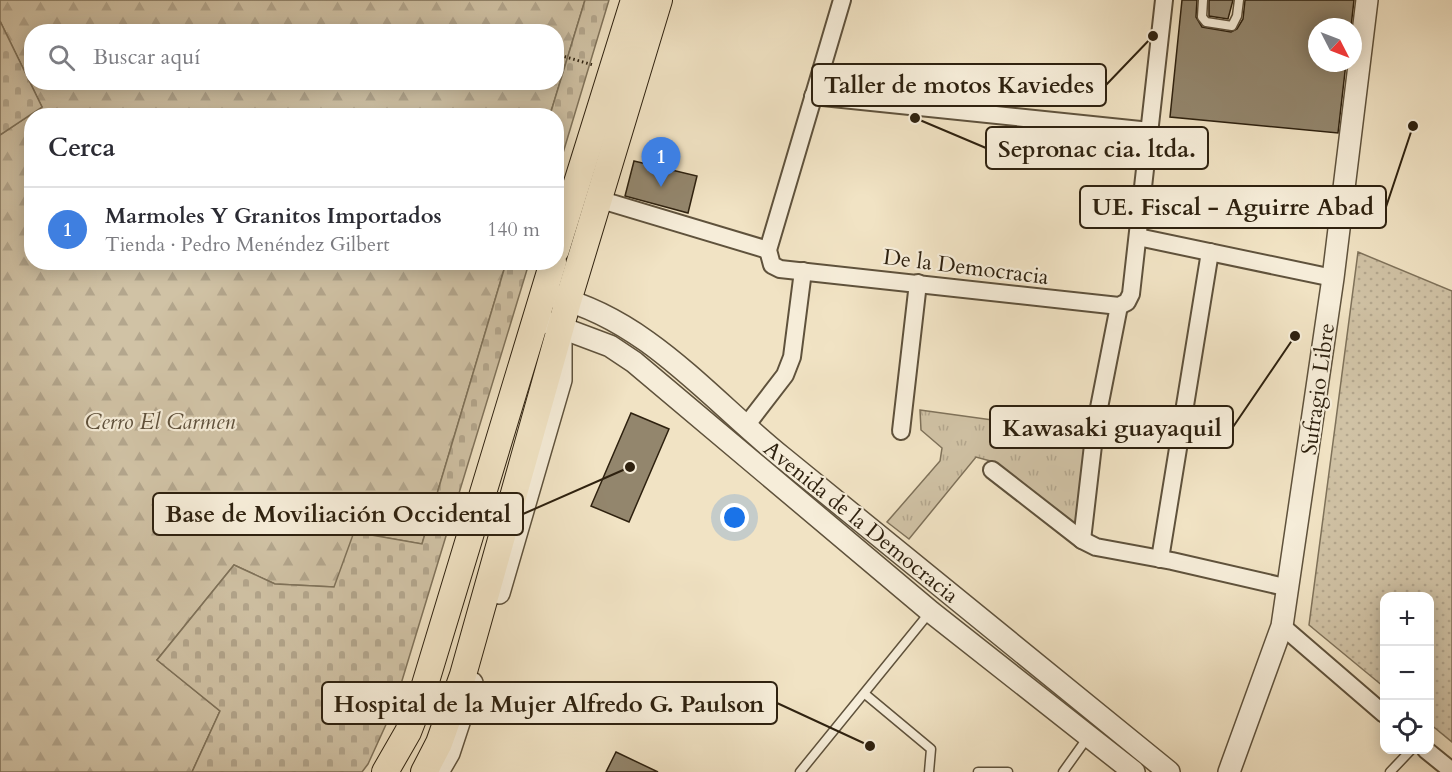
<!DOCTYPE html>
<html lang="es">
<meta charset="utf-8">
<style>
body{margin:0;font-family:Cardo,serif;background:#f2f2f3;color:#2b2b33}
.controls{position:absolute;right:18px;bottom:18px;display:grid;overflow:hidden;border-radius:12px;box-shadow:0 3px 15px #0003}
.controls button{width:54px;height:54px;display:grid;place-items:center;padding:0;border:0;border-bottom:2px solid #e1e1e2;background:#fff;color:#2b2b33;font:30px sans-serif}
.compass{position:absolute;left:1308px;top:18px;width:54px;height:54px;border-radius:50%;background:#fff;box-shadow:0 3px 15px #0003;rotate:132deg}
.you{position:absolute;left:735px;top:518px;width:21px;height:21px;margin:-15px;border:4px solid #fff;border-radius:50%;background:#1a73e8;box-shadow:0 0 0 9px #1a73e833}
.badge{display:grid;place-items:center;width:39px;height:39px;border-radius:50%;background:#8f2418;color:#fff;font-size:20px;font-weight:700}
.pin{position:absolute;translate:-50% -50px;filter:drop-shadow(0 2px 3px #0008)}
.pin::after{content:'';position:absolute;top:32px;width:21px;height:18px;background:inherit;clip-path:polygon(0 0,100% 0,50% 100%)}
.list{margin:0;padding:0;list-style:none}
h2{display:flex;justify-content:space-between;align-items:center;height:78px;margin:0;padding:0 24px;font-size:26px}
h2 small{font-size:20px;font-weight:400;color:#7c7c81}
.list li{display:grid;grid-template-columns:39px 1fr auto;gap:18px;align-items:center;box-sizing:border-box;height:84px;padding:0 24px;border-top:2px solid #e1e1e2}
.list b{display:block;font-size:22px;white-space:nowrap}
.list p{margin:0;font-size:20px;white-space:nowrap;color:#7c7c81}
.list em{font-size:20px;font-style:normal;color:#7c7c81}
.icon{flex:none;width:33px;height:33px;fill:none;stroke:currentColor;stroke-width:2;stroke-linecap:round;stroke-linejoin:round}
.map{position:relative;flex:none;width:1452px;height:772px;overflow:hidden}
.search{position:absolute;background:#fff;box-shadow:0 3px 15px #0003;left:24px;top:24px;width:540px;height:66px;display:flex;align-items:center;gap:15px;box-sizing:border-box;padding:0 21px;border-radius:24px;color:#7c7c81;font-size:22px}
.panel{position:absolute;background:#fff;box-shadow:0 3px 15px #0003;left:24px;top:108px;width:540px;height:162px;border-radius:24px}
.map>svg:first-child{display:block}
</style>
<div class="map">
<svg width="1452" height="772" viewBox="0 0 1452 772">
<defs>
<pattern id="grass-dots" width="8" height="8" patternUnits="userSpaceOnUse" patternTransform="scale(1.5)"><rect width="8" height="8" fill="#d0c2a5"/><path d="M2 2h.1M6 6h.1" fill="none" stroke="#b3a68d" stroke-width="1.8" stroke-linecap="round"/></pattern>
<pattern id="forest-firs" width="22" height="20" patternUnits="userSpaceOnUse" patternTransform="scale(1.5)"><rect width="22" height="20" fill="#d0c2a5"/><path d="M5 1l3.5 6h-7zM16 11l3.5 6h-7z" fill="#b3a68d"/></pattern>
<pattern id="cemetery-stones" width="16" height="16" patternUnits="userSpaceOnUse" patternTransform="scale(1.5)"><rect width="16" height="16" fill="#d0c2a5"/><path d="M2 7V4a2 2 0 0 1 4 0v3zM10 15v-3a2 2 0 0 1 4 0v3z" fill="#b3a68d"/></pattern>
<pattern id="park-tufts" width="24" height="20" patternUnits="userSpaceOnUse" patternTransform="scale(1.5)"><rect width="24" height="20" fill="#d0c2a5"/><path d="M3 7l-1-3M5 7V3M7 7l1-3M15 17l-1-3M17 17v-4M19 17l1-3" fill="none" stroke="#b3a68d"/></pattern>
</defs>
<rect width="100%" height="100%" fill="#f1e3c4"/>
<filter id="stains"><feTurbulence type="fractalNoise" baseFrequency=".00333" numOctaves="4"/><feColorMatrix values="0 0 0 0 .2 0 0 0 0 .09 0 0 0 0 .02 0 0 0 .5 -.17"/></filter>
<radialGradient id="worn" r=".72"><stop offset=".6" stop-color="#630" stop-opacity="0"/><stop offset="1" stop-color="#630" stop-opacity=".3"/></radialGradient>
<!-- grass -->
<path fill="url(#grass-dots)" stroke="#7f725a" stroke-width="1.5" d="M1358 252 1452 291V742L1430 724V596H1384V687L1309 625Z"/>
<!-- forest -->
<path fill="url(#forest-firs)" stroke="#7f725a" stroke-width="1.5" fill-rule="evenodd" d="M0 0H585L550 115 32 116V262L506 263 422 544 355 532 335 587 275 584 234 565 157 660 220 711 192 772H0V135L42 107 0 21ZM32 32H556V82H32Z"/>
<!-- cemetery -->
<g fill="url(#cemetery-stones)" stroke="#7f725a" stroke-width="1.5">
<path d="M585 0H609L557 173 556 116 550 115Z"/>
<path d="M0 21 42 107 0 135Z"/>
<path d="M506 263H529L394 707 368 764 362 772H192L220 711 157 660 234 565 275 584 334 587 354 532 422 544Z"/>
</g>
<!-- park -->
<path fill="url(#park-tufts)" stroke="#7f725a" stroke-width="1.5" d="M920 410 1087 433 1075 530 994 462 976 457 909 539 887 522 940 461 942 448 921 430Z"/>
<!-- building -->
<g fill="#93866d" stroke="#2e210f" stroke-width="1.5">
<path d="M1182 0H1197L1196 17 1202 27 1231 32 1237 29 1243 19 1245 0H1354L1351 27H1317V63H1346L1338 133 1170 117Z"/>
<path d="M1209 0H1233L1228 19 1209 16Z"/>
<path d="M634 161 697 176 688 213 625 196Z"/>
<path d="M631 413 669 429 629 522 591 506Z"/>
<path d="M616 752 658 772H606Z"/>
</g>
<g fill="none" stroke-linecap="round" stroke-linejoin="round">
<!-- service casing -->
<g stroke="#5f523c" stroke-width="11">
<g id="service">
<path d="M1203 0 1202 17 1206 22 1232 26 1237 16 1239 0"/>
<path d="M865 694 931 749 929 772"/>
<path d="M800 772 930 612"/>
<path d="M978 772H1008"/>
<path d="M1063 772 1088 737"/>
<path d="M1390 772 1411 750"/>
</g>
</g>
<!-- minor casing -->
<g stroke="#5f523c" stroke-width="20">
<g id="minor">
<path d="M842 0 768 250 772 265 780 269 1119 306 1127 302 1131 294 1164 0"/>
<path d="M813 96 1150 131"/>
<path d="M598 199 768 250"/>
<path d="M1138 237 1333 278"/>
<path d="M1002 416 1095 428"/>
<path d="M745 427 785 375 792 357 803 271"/>
<path d="M901 431 918 283"/>
<path d="M992 470 1082 540 1096 547 1172 561 1289 588"/>
<path d="M1082 540 1095 428 1119 306"/>
<path d="M1160 559 1210 252"/>
<path d="M1282 626 1384 714"/>
<path d="M1426 750 1452 771"/>
</g>
</g>
<!-- tertiary casing -->
<g stroke="#5f523c" stroke-width="24">
<g id="tertiary">
<path d="M555 297C647 320 710 399 782 457 911 562 1040 667 1169 772"/>
<path d="M546 322 610 346 634 362 931 612 1134 772"/>
<path d="M499 593 561 380V342"/>
<path d="M438 772 449 753 472 683"/>
<path d="M1229 772 1282 626 1333 278 1367 0"/>
</g>
</g>
<!-- primary casing -->
<g stroke="#2e210f" stroke-width="28">
<g id="primary">
<path d="M556 250 634 0"/>
<path d="M385 772 408 732 420 701 553 262"/>
<path d="M424 772 439 743 463 675 568 301 659 0"/>
</g>
</g>
<!-- path -->
<path stroke="#2e210f" stroke-width="3" stroke-dasharray="1.5 3" stroke-linecap="butt" d="M556 54 593 65"/>
<!-- service -->
<use href="#service" stroke="#f6edd9" stroke-width="8"/>
<!-- minor -->
<use href="#minor" stroke="#f6edd9" stroke-width="16"/>
<!-- tertiary -->
<use href="#tertiary" stroke="#f6edd9" stroke-width="21"/>
<!-- primary -->
<use href="#primary" stroke="#f1e3c4" stroke-width="26"/>
</g>
<g text-anchor="middle" dominant-baseline="central" stroke-width="4.5" stroke-linejoin="round" paint-order="stroke">
<!-- street labels -->
<g font-size="22" fill="#2e210f" stroke="#f6edd9">
<text transform="translate(966 267) rotate(7)">De la Democracia</text>
<text transform="translate(1318 389) rotate(-82)">Sufragio Libre</text>
<text transform="translate(861 522) rotate(39)">Avenida de la Democracia</text>
</g>
<!-- park labels -->
<g font-size="22" font-style="italic" fill="#5f513c" stroke="#f6edd9">
<text x="160" y="422">Cerro El Carmen</text>
</g>
</g>
<!-- callouts -->
<path fill="none" stroke="#2e210f" stroke-width="2" d="M1153 36L1106 85M915 118L986 148M1413 126L1386 207M1295 336L1233 427M630 467L523 514M870 746L777 703"/>
<g fill="#2e210f" stroke="#f6edd9" stroke-width="2">
<circle cx="1153" cy="36" r="6"/>
<circle cx="915" cy="118" r="6"/>
<circle cx="1413" cy="126" r="6"/>
<circle cx="1295" cy="336" r="6"/>
<circle cx="630" cy="467" r="6"/>
<circle cx="870" cy="746" r="6"/>
</g>
<g fill="#f6edd9" stroke="#2e210f" stroke-width="2">
<rect x="812" y="64" width="294" height="42" rx="6"/>
<rect x="986" y="127" width="222" height="42" rx="6"/>
<rect x="1080" y="186" width="306" height="42" rx="6"/>
<rect x="990" y="406" width="243" height="42" rx="6"/>
<rect x="153" y="493" width="370" height="42" rx="6"/>
<rect x="322" y="682" width="455" height="42" rx="6"/>
</g>
<g font-size="24" text-anchor="middle" font-weight="bold" fill="#2e210f">
<text x="959" y="93">Taller de motos Kaviedes</text>
<text x="1097" y="157">Sepronac cia. ltda.</text>
<text x="1233" y="215">UE. Fiscal - Aguirre Abad</text>
<text x="1112" y="436">Kawasaki guayaquil</text>
<text x="338" y="522">Base de Moviliación Occidental</text>
<text x="549" y="712">Hospital de la Mujer Alfredo G. Paulson</text>
</g>
<rect width="100%" height="100%" filter="url(#stains)"/>
<rect width="100%" height="100%" fill="url(#worn)"/>
</svg>
<div class="controls">
<button>+</button>
<button>−</button>
<button><svg class="icon" aria-label="locate" viewBox="0 0 24 24"><circle cx="12" cy="12" r="6"/><path d="M12 2v4M12 18v4M2 12h4M18 12h4"/></svg></button>
</div>
<svg class="compass" viewBox="-18 -18 36 36"><path d="M0-13l5 13h-10z" fill="#e53935"/><path d="M0 13l5-13h-10z" fill="#7c7c81"/></svg>
<div class="you"></div>
<div class="pin badge" style="left:661px;top:187px;background:#3f7fe0">1</div>
<div class="search"><svg class="icon" aria-label="search" viewBox="0 0 24 24"><circle cx="10" cy="10" r="6"/><path d="M15 15l6 6"/></svg>Buscar aquí</div>
<section class="panel">
<h2>Cerca<small></small></h2>
<ul class="list">
<li><span class="badge" style="background:#3f7fe0">1</span><div><b>Marmoles Y Granitos Importados</b><p>Tienda · Pedro Menéndez Gilbert</p></div><em>140 m</em></li>
</ul>
</section>
</div>
